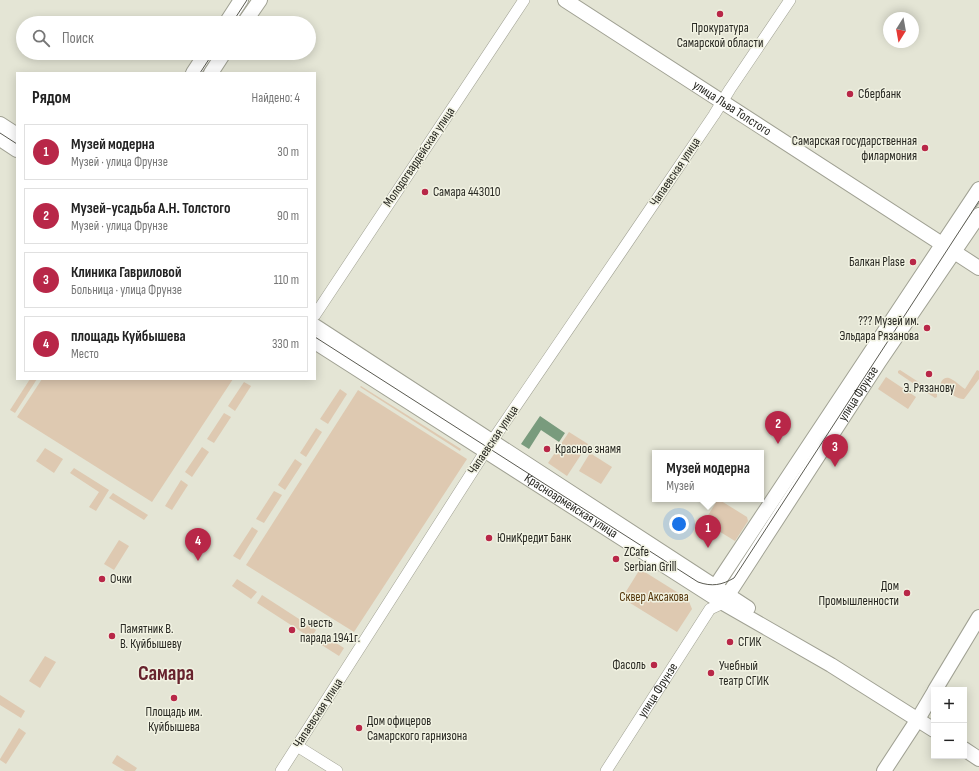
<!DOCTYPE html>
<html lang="ru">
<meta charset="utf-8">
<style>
body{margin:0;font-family:"Sofia Sans Condensed",sans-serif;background:#f6f6f6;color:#222}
.controls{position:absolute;right:12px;bottom:12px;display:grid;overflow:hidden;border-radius:0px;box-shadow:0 2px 10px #0003}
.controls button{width:36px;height:36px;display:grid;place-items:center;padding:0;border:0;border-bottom:1px solid #e0e0e0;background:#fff;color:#222;font:20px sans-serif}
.compass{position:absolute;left:883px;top:12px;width:36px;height:36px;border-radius:50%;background:#fff;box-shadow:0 2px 10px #0003;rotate:191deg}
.you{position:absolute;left:679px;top:524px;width:14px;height:14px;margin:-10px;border:3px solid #fff;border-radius:50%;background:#1a73e8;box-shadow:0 0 0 6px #1a73e833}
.badge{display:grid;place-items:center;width:26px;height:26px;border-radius:50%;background:#b82748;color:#fff;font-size:13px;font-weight:700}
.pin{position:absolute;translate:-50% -33px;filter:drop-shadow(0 1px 2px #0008)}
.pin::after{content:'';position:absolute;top:21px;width:14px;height:12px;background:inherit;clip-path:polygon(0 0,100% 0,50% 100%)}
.popup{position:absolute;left:652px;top:450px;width:112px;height:52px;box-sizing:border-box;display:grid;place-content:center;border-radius:0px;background:#fff;filter:drop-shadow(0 1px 3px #0005);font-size:13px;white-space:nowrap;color:#767676}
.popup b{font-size:15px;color:#222}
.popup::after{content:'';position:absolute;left:50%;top:100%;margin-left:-8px;border:8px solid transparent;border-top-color:#fff}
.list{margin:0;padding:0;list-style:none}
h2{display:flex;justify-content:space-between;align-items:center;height:52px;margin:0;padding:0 16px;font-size:17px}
h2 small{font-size:13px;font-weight:400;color:#767676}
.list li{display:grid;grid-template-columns:26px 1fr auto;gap:12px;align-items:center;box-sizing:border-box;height:56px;margin:0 8px 8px;padding:0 8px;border:1px solid #e0e0e0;border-radius:0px}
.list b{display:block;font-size:15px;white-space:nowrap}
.list p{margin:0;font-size:13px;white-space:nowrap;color:#767676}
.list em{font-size:13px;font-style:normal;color:#767676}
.icon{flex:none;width:22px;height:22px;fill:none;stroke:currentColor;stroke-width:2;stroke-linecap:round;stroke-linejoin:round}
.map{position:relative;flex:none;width:979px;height:771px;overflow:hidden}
.search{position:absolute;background:#fff;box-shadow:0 2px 10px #0003;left:16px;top:16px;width:300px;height:44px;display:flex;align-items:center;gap:10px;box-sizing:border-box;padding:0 14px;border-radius:22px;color:#767676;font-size:15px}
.panel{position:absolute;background:#fff;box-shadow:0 2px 10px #0003;left:16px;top:72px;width:300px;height:308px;border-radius:0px}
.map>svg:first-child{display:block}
</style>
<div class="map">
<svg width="979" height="771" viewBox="0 0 979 771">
<rect width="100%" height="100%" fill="#e4e5d5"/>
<!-- green -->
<g fill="#dec9b1">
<path d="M900 370 937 394V397L935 398 898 373V371Z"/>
<path d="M977 370 979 371V379L964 399C960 400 946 392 942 388 938 383 944 376 949 378 955 380 960 386 965 389Z"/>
<path d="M886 377 916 397 908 409 878 389Z"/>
<path d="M30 379H37L15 413 10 410Z"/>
<path d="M42 379H233L152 502 17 417Z"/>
<path d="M244 382 251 386 235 411 228 406Z"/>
<path d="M361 386 461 449 460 451 360 387Z"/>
<path d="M340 389 347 394 328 424 320 419Z"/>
<path d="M358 390 467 459 354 632 246 565Z"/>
<path d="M224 413 231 417 214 443 207 439Z"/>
<path d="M316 428 322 432 306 457 300 453Z"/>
<path d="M569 432 588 444 567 476 548 463Z"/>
<path d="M202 447 209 452 192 477 185 472Z"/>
<path d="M45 448 63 459 54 473 36 461Z"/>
<path d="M590 453 612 467 601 484 579 471Z"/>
<path d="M295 459 302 464 285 490 278 485Z"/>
<path d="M74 468 109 490 96 511 89 507 99 492 70 473Z"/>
<path d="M181 480 188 485 172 510 165 506Z"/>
<path d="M274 491 282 495 264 523 256 519Z"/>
<path d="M113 493 148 515 144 520 109 498Z"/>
<path d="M718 499 747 517 748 521 735 541 704 522Z"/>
<path d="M252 527 258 531 240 560 233 556Z"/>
<path d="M119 540 129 546 114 570 104 564Z"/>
<path d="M640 569 688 599 692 609 677 632 622 598Z"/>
<path d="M237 579 257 592 251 599 232 586Z"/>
<path d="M262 595 316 630 311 638 257 603Z"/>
<path d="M322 634 344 648 339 656 317 642Z"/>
<path d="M45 656 56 662 40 688 29 681Z"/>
<path d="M0 695 25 711 21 718 0 705Z"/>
<path d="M19 728 26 733 6 764 0 760V759Z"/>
<path d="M117 755 137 768 135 771H125L112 763Z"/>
</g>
<!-- water -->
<path fill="#799b7d" d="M540 416 565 433 559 442 541 430 529 449 521 444Z"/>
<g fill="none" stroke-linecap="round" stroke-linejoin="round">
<!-- minor casing -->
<g stroke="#a0a193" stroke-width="12">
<g id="minor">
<path d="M315 315 524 0"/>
<path d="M297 746 337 771"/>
<path d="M281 771 492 441 621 252 714 115 730 89 790 0"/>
<path id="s1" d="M606 771 710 609 723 603"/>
</g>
</g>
<!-- major casing -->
<g stroke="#a0a193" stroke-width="16">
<g id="major">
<path id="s2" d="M565 0 979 268"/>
<path d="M226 23 241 0"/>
<path d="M244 23 260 0"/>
<path d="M193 73 206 53"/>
<path d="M211 73 224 53"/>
<path d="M0 124 17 135"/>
<path d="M0 139 17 150"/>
<path d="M315 326 748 608"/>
<path id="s3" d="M315 342 723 603 831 665 934 730"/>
<path d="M711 593 979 189"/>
<path id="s4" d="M724 601 879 362 979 215"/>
<path d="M935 690 979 617"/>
<path d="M964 749 979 759"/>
<path d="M884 771 918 719 934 692"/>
</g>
</g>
<!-- minor -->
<use href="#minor" stroke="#fff" stroke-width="11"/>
<!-- major -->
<use href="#major" stroke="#fff" stroke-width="14"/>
<!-- tram -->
<g stroke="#5a5a51" stroke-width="1">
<path d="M232 23 247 0"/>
<path d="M200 73 213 53"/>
<path d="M0 133 17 144"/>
<path d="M315 337 698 582C712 587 722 585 734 578L979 201"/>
</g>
</g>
<!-- markers -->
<g fill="#b82748" stroke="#f1f2e2" stroke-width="1.5">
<circle cx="720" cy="14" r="4"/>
<circle cx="850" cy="94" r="4"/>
<circle cx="925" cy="148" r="4"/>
<circle cx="425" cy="192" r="4"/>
<circle cx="913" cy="262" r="4"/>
<circle cx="927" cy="328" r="4"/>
<circle cx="929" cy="374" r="4"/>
<circle cx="547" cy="449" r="4"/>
<circle cx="489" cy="538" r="4"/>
<circle cx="616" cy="559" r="4"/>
<circle cx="102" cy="579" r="4"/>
<circle cx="907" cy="593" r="4"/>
<circle cx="292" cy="630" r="4"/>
<circle cx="112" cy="636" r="4"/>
<circle cx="730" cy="642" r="4"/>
<circle cx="654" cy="665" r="4"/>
<circle cx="711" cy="673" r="4"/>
<circle cx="174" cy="698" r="4"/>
<circle cx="359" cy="728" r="4"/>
</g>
<g text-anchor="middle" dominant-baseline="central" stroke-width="3" stroke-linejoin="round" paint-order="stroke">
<!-- poi labels -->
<g font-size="13" fill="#282822" stroke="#f1f2e2" text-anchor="start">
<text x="720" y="28" text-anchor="middle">Прокуратура<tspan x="720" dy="15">Самарской области</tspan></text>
<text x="858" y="94">Сбербанк</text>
<text x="917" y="141" text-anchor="end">Самарская государственная<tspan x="917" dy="15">филармония</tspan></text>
<text x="433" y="192">Самара 443010</text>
<text x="905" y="262" text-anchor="end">Балкан Plase</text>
<text x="919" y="321" text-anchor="end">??? Музей им.<tspan x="919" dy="15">Эльдара Рязанова</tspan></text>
<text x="929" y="388" text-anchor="middle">Э. Рязанову</text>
<text x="555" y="449">Красное знамя</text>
<text x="497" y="538">ЮниКредит Банк</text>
<text x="624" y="552">ZCafe<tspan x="624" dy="15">Serbian Grill</tspan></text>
<text x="110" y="579">Очки</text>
<text x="899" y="586" text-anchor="end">Дом<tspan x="899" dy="15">Промышленности</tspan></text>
<text x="300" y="623">В честь<tspan x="300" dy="15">парада 1941г.</tspan></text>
<text x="120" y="629">Памятник В.<tspan x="120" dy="15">В. Куйбышеву</tspan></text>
<text x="738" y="642">СГИК</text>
<text x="646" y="665" text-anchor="end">Фасоль</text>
<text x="719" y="666">Учебный<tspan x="719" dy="15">театр СГИК</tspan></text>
<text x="174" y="712" text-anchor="middle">Площадь им.<tspan x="174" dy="15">Куйбышева</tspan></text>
<text x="367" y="721">Дом офицеров<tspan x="367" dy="15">Самарского гарнизона</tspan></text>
</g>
<!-- street labels -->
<g font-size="13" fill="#282822" stroke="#f1f2e2">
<text stroke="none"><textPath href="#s2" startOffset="199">улица Льва Толстого</textPath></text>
<text transform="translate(419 157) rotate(-56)">Молодогвардейская улица</text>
<text transform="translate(675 172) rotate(-56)">Чапаевская улица</text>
<text stroke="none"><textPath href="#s4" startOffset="247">улица Фрунзе</textPath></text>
<text transform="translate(493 440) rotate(-56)">Чапаевская улица</text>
<text stroke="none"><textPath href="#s3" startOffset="304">Красноармейская улица</textPath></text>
<text stroke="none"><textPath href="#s1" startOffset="96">улица Фрунзе</textPath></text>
<text transform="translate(318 713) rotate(-57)">Чапаевская улица</text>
</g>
<!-- park labels -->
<g font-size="13" fill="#55370c" stroke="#f1f2e2">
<text x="654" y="597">Сквер Аксакова</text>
</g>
<!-- town labels -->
<g font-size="21" font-weight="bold" fill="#67222d" stroke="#f1f2e2">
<text x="166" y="673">Самара</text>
</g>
</g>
</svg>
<div class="controls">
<button>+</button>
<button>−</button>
</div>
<svg class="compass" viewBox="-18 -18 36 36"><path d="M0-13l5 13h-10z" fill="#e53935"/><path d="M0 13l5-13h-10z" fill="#767676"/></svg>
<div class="you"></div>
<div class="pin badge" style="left:708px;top:548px">1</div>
<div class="popup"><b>Музей модерна</b>Музей</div>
<div class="pin badge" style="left:778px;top:444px">2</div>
<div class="pin badge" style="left:835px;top:467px">3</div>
<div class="pin badge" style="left:198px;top:561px">4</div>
<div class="search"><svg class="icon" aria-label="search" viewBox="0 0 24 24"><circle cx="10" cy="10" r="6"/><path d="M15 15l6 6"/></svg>Поиск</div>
<section class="panel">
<h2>Рядом<small>Найдено: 4</small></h2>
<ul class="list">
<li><span class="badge">1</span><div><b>Музей модерна</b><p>Музей · улица Фрунзе</p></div><em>30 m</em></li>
<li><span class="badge">2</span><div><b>Музей-усадьба А.Н. Толстого</b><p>Музей · улица Фрунзе</p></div><em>90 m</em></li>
<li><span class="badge">3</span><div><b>Клиника Гавриловой</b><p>Больница · улица Фрунзе</p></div><em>110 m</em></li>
<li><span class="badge">4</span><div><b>площадь Куйбышева</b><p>Место</p></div><em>330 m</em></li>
</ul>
</section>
</div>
